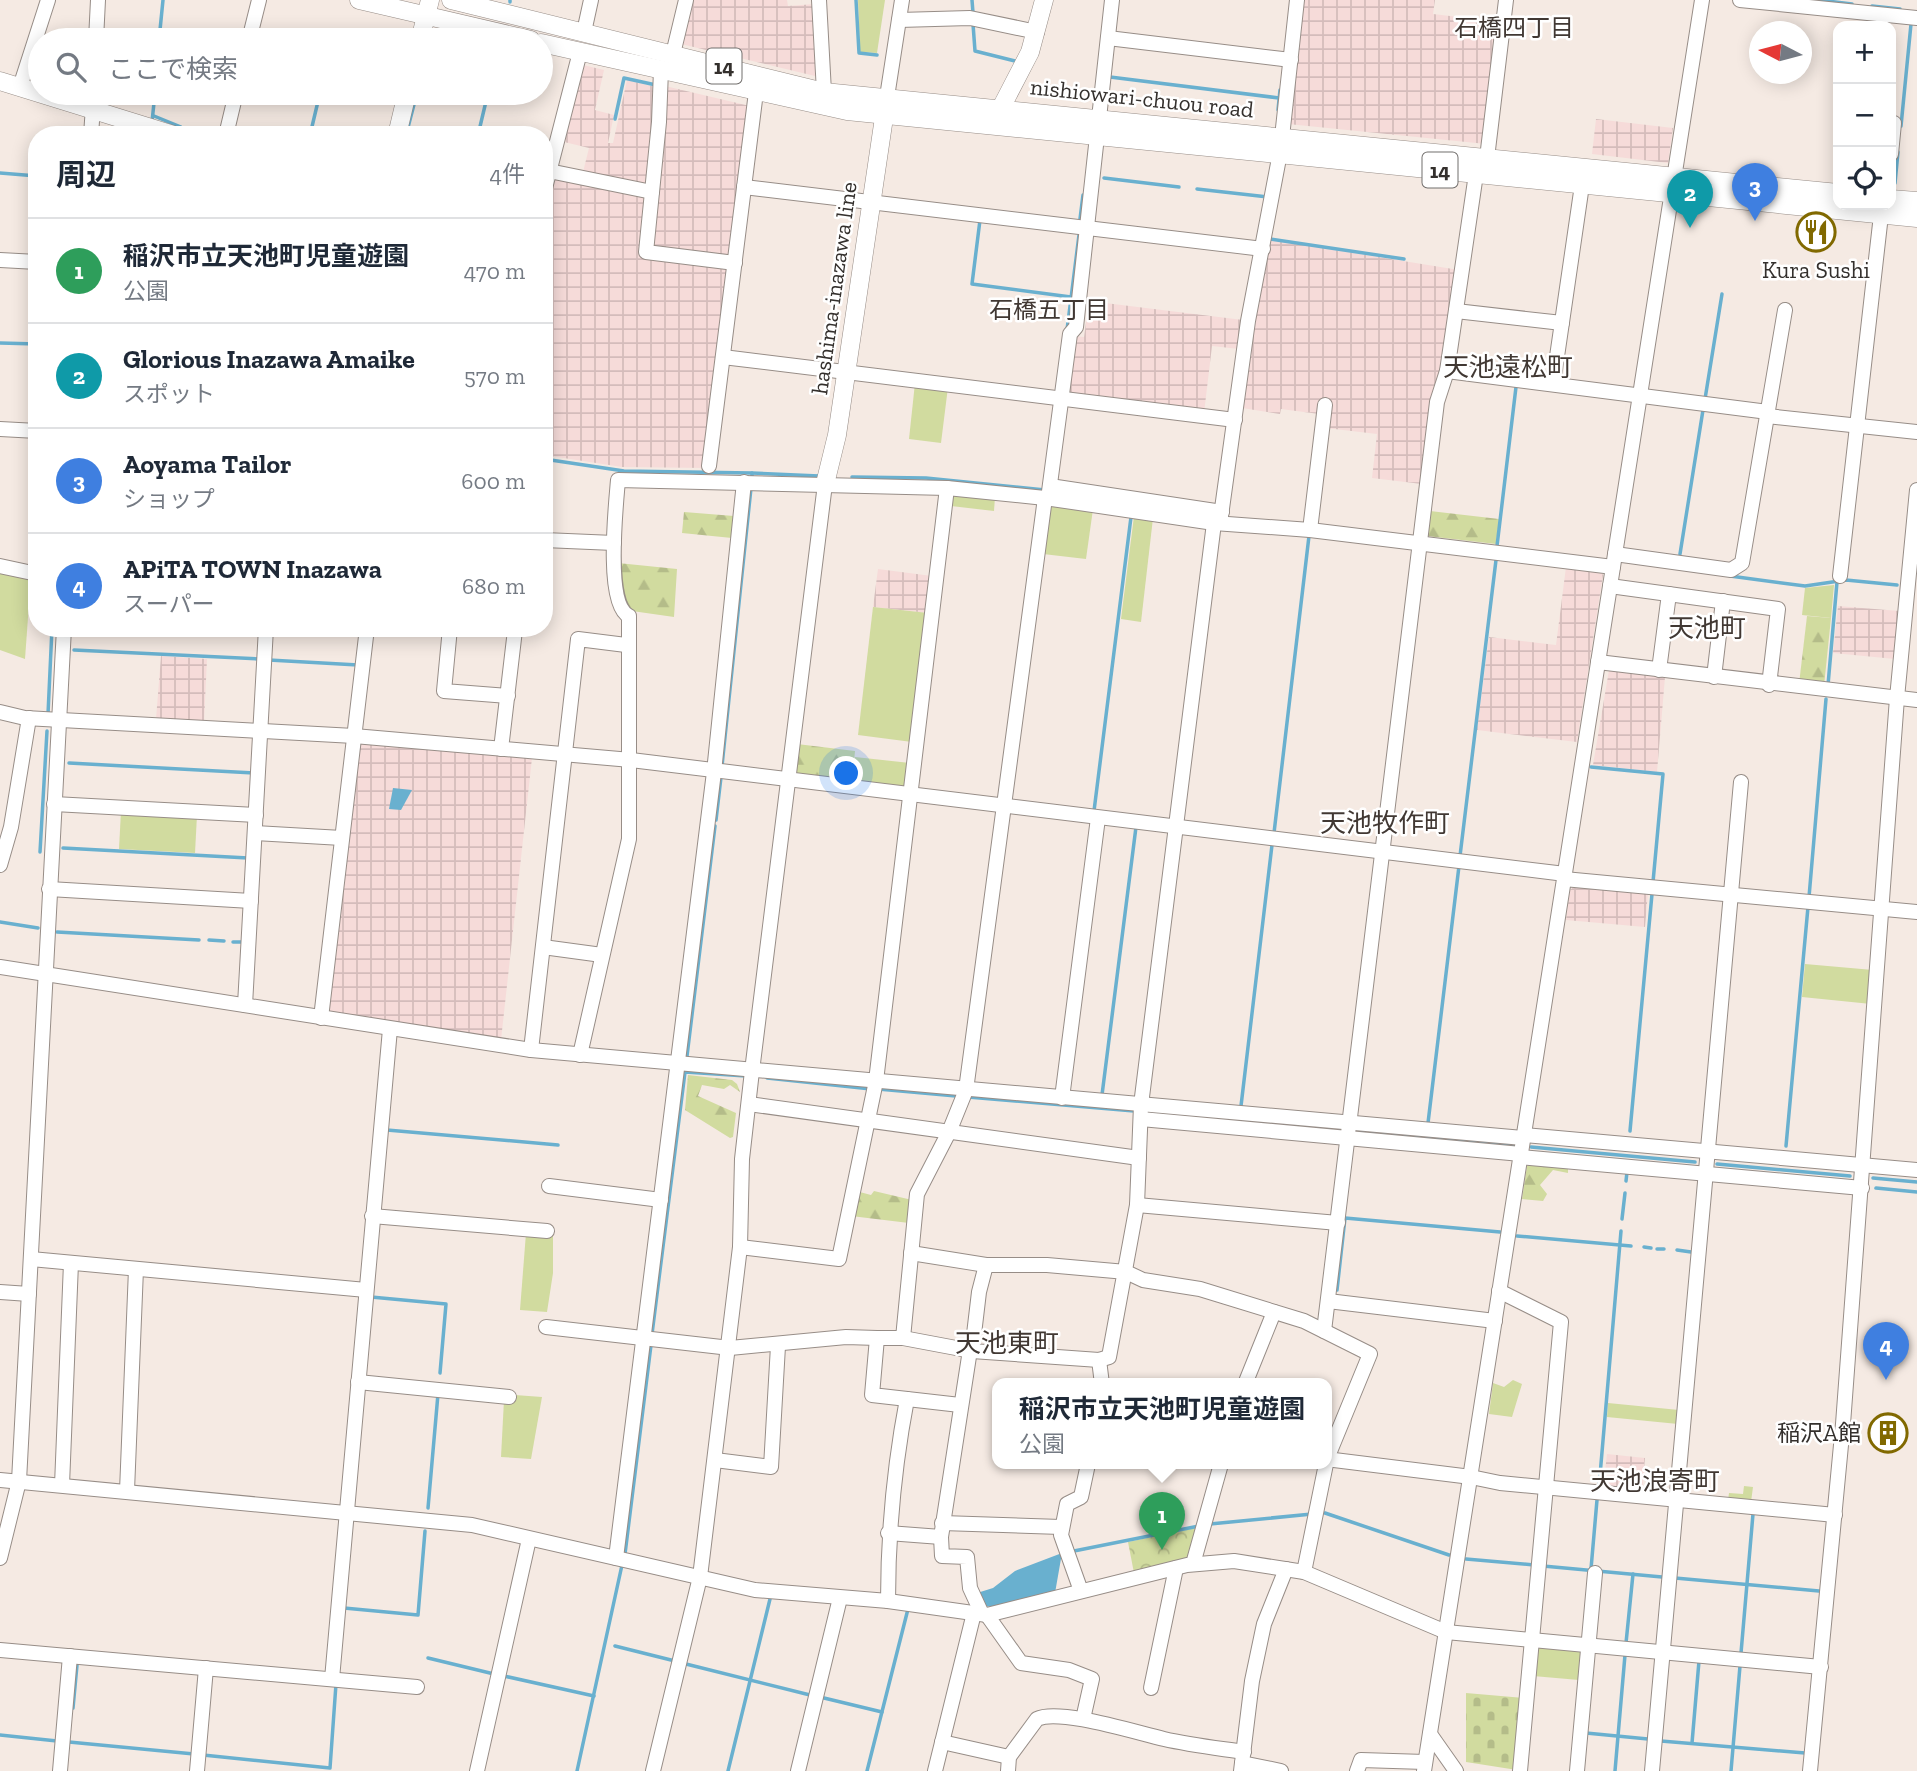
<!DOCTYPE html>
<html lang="ja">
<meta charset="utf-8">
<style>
body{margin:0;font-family:"Zilla Slab","Noto Sans JP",serif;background:#f6f6f7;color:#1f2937}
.controls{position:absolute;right:21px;top:21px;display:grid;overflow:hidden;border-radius:14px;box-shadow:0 4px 18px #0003}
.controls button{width:63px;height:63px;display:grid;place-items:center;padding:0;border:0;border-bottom:2px solid #e0e1e3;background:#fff;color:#1f2937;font:35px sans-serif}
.compass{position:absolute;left:1749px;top:21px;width:63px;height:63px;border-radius:50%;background:#fff;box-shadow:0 4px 18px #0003;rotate:276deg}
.you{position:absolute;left:847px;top:774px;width:24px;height:24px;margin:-18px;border:5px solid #fff;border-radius:50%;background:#1a73e8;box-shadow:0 0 0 10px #1a73e833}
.badge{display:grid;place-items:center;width:46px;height:46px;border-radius:50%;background:#816900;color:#fff;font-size:23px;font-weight:700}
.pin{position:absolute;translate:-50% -58px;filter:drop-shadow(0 2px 4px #0008)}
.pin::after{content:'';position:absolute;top:37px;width:24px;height:21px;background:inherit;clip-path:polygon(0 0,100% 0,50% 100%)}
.popup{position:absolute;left:992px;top:1378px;width:340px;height:91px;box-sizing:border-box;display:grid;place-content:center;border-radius:14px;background:#fff;filter:drop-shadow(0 2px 5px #0005);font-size:23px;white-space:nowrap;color:#747a83}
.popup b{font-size:26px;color:#1f2937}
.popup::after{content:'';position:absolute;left:50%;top:100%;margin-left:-14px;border:14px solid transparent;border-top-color:#fff}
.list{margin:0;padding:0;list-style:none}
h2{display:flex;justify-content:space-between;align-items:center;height:91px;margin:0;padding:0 28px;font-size:30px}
h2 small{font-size:23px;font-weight:400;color:#747a83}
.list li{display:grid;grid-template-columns:46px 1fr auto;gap:21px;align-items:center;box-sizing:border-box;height:105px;padding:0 28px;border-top:2px solid #e0e1e3}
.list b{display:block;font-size:26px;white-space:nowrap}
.list p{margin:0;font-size:23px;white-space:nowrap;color:#747a83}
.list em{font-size:23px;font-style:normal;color:#747a83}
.icon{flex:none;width:38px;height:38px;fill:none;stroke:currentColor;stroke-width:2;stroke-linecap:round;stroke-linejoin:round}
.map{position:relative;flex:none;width:1917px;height:1771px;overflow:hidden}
.search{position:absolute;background:#fff;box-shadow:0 4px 18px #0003;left:28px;top:28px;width:525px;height:77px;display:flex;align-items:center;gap:18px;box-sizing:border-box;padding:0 24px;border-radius:38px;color:#747a83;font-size:26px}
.panel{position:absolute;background:#fff;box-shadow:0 4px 18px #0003;left:28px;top:126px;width:525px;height:511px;border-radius:28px}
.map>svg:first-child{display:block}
</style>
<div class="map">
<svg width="1917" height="1771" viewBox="0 0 1917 1771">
<defs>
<pattern id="industrial-grid" width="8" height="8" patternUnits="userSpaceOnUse" patternTransform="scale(1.75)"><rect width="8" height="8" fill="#f6dbd9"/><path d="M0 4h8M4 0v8" fill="none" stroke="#d4bcbb"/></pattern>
<pattern id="forest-firs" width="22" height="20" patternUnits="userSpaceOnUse" patternTransform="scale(1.75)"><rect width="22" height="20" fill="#d1db9f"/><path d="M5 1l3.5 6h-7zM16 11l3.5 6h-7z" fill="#b4bc89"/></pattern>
<pattern id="cemetery-stones" width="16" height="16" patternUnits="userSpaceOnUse" patternTransform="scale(1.75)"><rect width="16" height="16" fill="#d1db9f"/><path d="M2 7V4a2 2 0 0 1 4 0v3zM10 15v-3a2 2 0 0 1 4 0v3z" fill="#b4bc89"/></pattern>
<pattern id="park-crowns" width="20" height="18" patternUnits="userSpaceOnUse" patternTransform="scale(1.75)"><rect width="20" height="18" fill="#d1db9f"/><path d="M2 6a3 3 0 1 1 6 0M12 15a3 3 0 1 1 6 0" fill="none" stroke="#b4bc89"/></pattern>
</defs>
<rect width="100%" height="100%" fill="#f5eae3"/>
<!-- industrial -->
<g fill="url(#industrial-grid)">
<path d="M692 0H787L788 6 815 4 819 77 681 44Z"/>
<path d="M1303 0H1435L1433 14 1501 22 1486 144 1288 124Z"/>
<path d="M579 64 604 70 595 110 614 115 608 143H613L627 80 656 87 649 179 640 186 583 172 589 148 560 141Z"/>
<path d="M665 86 750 106 732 255 728 258 652 249Z"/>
<path d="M1596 119 1673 128 1668 163 1592 154Z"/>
<path d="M554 179 644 195 647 198 640 255 729 268 705 468 622 467 544 455V207L551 180Z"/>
<path d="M1267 239 1459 270 1422 484 1372 478 1377 434 1326 428 1327 415 1281 409 1280 414 1242 408Z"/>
<path d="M1089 301 1243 320 1239 349 1212 346 1204 413 1068 396 1073 336 1084 337Z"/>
<path d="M1566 567 1600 571 1603 575 1577 742 1477 730 1489 637 1556 645Z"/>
<path d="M878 569 932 576 928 613 873 607Z"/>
<path d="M1838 606 1899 611 1895 659 1833 653Z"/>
<path d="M161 656 207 659 204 722 156 719Z"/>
<path d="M1609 670 1665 677 1657 772 1593 765Z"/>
<path d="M362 742 532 758 501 1040 330 1013 326 1009 358 745Z"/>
<path d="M1576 885 1648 892 1645 927 1566 920 1570 890Z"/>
<path d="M1607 1454 1645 1458 1642 1493 1603 1489Z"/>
</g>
<!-- green -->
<g fill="#d1db9f">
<path d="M858 0H885L877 53 860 52Z"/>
<path d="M915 383 948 387 941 443 909 439Z"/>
<path d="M958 494 995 497 994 511 951 506 952 497Z"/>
<path d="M1055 503 1093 509 1086 559 1043 554 1049 508Z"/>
<path d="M1134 516 1153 518 1141 622 1121 619Z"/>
<path d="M0 571 31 576 25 659 0 650Z"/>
<path d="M1834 585 1831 618 1802 615 1805 588Z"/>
<path d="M873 607 928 613 912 742 858 735Z"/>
<path d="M855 757 910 763 907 784 902 789 852 783Z"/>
<path d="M121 811 197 815 195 853 119 849Z"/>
<path d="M1805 964 1873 970 1871 1004 1802 997Z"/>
<path d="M526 1233 553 1235V1273L547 1312 520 1310Z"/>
<path d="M1513 1380 1522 1384 1512 1417 1489 1414 1493 1383 1504 1387Z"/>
<path d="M515 1395 542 1397 531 1459 501 1457 504 1400Z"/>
<path d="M1608 1403 1679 1410 1678 1424 1607 1417Z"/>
<path d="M1539 1647 1581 1650 1579 1680 1533 1676 1535 1650Z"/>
</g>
<!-- forest -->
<g fill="url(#forest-firs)">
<path d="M1430 511 1499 519 1496 544 1427 536Z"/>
<path d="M684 512 734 516 732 538 682 533Z"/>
<path d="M618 563 677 569 674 617 625 610Z"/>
<path d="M1807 616 1831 618 1824 686 1799 684Z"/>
<path d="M797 744 855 751 852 783 798 776 794 770Z"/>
<path d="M688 1075 732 1080 737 1084 740 1092 730 1085 724 1089 702 1085 698 1096 736 1113 733 1137 730 1138 685 1110Z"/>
<path d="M1533 1162 1568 1165V1173L1553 1170 1540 1185 1547 1194 1543 1201 1522 1199 1527 1166Z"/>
<path d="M856 1191 871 1195 874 1191 912 1200 909 1223 851 1216Z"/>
<path d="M1744 1486 1753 1487 1751 1502 1728 1500 1729 1493 1743 1494Z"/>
</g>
<!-- cemetery -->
<path fill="url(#cemetery-stones)" d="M1466 1693 1524 1698 1517 1770 1466 1762Z"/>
<!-- park -->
<path fill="url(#park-crowns)" d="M1200 1527 1191 1558 1134 1573 1128 1542Z"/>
<!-- water -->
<g fill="#69b0cf">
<path d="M393 788 412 790 401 810 389 809Z"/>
<path d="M1062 1553 1055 1593 995 1607 983 1606 977 1593 993 1588 1015 1571Z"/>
</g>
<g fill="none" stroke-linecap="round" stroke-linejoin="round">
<!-- stream -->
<g stroke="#69b0cf" stroke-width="3.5">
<path d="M856 0 859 53 877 55"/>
<path d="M972 0 973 13"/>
<path d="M1819 0 1852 4"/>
<path d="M510 2V0"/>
<path d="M1872 6 1900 9"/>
<path d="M973 24 975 51 1015 61"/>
<path d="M159 40 163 0"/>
<path d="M430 40 431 33"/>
<path d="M1110 77 1279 98"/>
<path d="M1278 110 1280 90"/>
<path d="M154 116 181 127"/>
<path d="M615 119 624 78 656 85"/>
<path d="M152 122 155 93"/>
<path d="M1901 126 1911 24"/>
<path d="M310 135 320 93"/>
<path d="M406 135 417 93"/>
<path d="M478 135 488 93"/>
<path d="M0 173 37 176"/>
<path d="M1104 178 1179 187"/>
<path d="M1895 183 1898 152"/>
<path d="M1197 189 1268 197"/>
<path d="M1080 219 1083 195"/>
<path d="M980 220 972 284 1071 297"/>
<path d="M1270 239 1404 259"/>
<path d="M1067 330 1079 235"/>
<path d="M0 343 37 344"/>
<path d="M1705 399 1722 294"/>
<path d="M544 459 624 471 752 473V476"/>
<path d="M752 473 819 476"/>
<path d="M852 477 926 478 1045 490"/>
<path d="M1497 546 1516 387"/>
<path d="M1680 554 1703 410"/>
<path d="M1730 576 1805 586 1846 580 1897 585"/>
<path d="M74 650 260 659"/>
<path d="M269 660 358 665"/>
<path d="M1828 685 1837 582"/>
<path d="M48 714 52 628"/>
<path d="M69 763 254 773"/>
<path d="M722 766 751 488"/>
<path d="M1591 767 1663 774 1653 882"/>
<path d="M1094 811 1131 517"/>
<path d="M716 820 721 777"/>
<path d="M1274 833 1309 536"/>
<path d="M63 848 248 858"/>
<path d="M40 852 47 731"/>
<path d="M1460 856 1496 560"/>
<path d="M1809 897 1826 699"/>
<path d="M0 922 38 928"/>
<path d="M57 932 199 940"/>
<path d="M209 940 224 941"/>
<path d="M233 942H243"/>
<path d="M687 1056 715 826"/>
<path d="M767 1078 871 1089"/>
<path d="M878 1089 956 1096"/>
<path d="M1102 1095 1136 827"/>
<path d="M968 1097 1134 1111"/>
<path d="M1241 1106 1272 845"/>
<path d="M1147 1112 1344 1130"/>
<path d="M1428 1123 1459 866"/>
<path d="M387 1130 558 1145"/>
<path d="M1359 1131 1513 1145"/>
<path d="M1630 1131 1652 894"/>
<path d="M1786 1146 1808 907"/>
<path d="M1531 1147 1695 1162"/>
<path d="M1717 1164 1850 1176"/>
<path d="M1873 1178 1917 1182"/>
<path d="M1626 1181 1627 1172"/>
<path d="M1876 1188 1917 1192"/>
<path d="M1622 1219 1625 1193"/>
<path d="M1517 1236 1631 1246"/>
<path d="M1644 1247 1651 1248"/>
<path d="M1657 1249H1664"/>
<path d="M1677 1250 1691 1252"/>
<path d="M1337 1290 1345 1218 1500 1232"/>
<path d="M371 1297 446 1304 440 1373"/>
<path d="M652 1334 685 1072 746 1076"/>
<path d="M1599 1487 1621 1231"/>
<path d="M428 1508 438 1394"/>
<path d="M1325 1513 1449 1555"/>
<path d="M1210 1524 1312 1514"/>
<path d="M1074 1551 1199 1526"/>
<path d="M625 1554 651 1345"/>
<path d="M1466 1559 1534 1565"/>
<path d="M1543 1566 1662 1577"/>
<path d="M1591 1569 1597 1500"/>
<path d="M1675 1578 1819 1591"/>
<path d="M344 1608 418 1615 425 1531"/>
<path d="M1626 1643 1633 1574"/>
<path d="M615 1646 675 1661"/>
<path d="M1741 1653 1753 1514"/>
<path d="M428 1658 494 1674"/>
<path d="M686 1664 810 1695"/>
<path d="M504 1676 594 1696"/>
<path d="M824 1698 882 1712"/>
<path d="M73 1708 77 1665"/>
<path d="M1586 1733 1648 1739"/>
<path d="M0 1735 57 1741"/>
<path d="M1661 1741 1805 1753"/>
<path d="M69 1742 194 1754"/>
<path d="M1692 1743 1699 1661"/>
<path d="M203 1755 330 1768 336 1684"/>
<path d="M577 1771 622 1565"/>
<path d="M728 1771 770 1599"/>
<path d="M867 1771 908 1609 911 1610"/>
<path d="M1615 1771 1625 1655"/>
<path d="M1731 1771 1740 1666"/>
</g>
<!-- minor casing -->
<g stroke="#978d87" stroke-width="16">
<g id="minor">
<path d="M819 0 824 92"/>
<path d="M1740 0 1917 18"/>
<path d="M899 20 970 18 1037 32"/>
<path d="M584 32 591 0"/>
<path d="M1108 38 1291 60"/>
<path d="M96 40 98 0"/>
<path d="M249 40 259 0"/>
<path d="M673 54 686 0"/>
<path d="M661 70 659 122 646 252 735 263"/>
<path d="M20 87 48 0"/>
<path d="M887 97 902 0"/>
<path d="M91 135 94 93"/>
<path d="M226 135 236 93"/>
<path d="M1282 137 1297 0"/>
<path d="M1891 154 1894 123"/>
<path d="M1487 158 1506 0"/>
<path d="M549 171 652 192"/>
<path d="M744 187 1263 249"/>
<path d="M544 192 580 52"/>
<path d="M0 260 37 262"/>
<path d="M1456 311 1562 323"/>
<path d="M723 357 1235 420"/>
<path d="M1447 371 1768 412"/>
<path d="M1553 384 1582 185"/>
<path d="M1767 416 1917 432"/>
<path d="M0 429 37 431"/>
<path d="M709 466 756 92"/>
<path d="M1050 486 1222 512"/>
<path d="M1048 499 1070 334 1076 327 1112 0"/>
<path d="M1220 523 1248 321 1280 153"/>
<path d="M1310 530 1325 405"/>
<path d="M544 540 614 543"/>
<path d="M1615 554 1731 570 1742 563 1785 310"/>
<path d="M0 566 37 574"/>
<path d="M1840 576 1881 215"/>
<path d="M1610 586 1778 609 1769 685"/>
<path d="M450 628 444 691 508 696"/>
<path d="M498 628 515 630 501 749"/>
<path d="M1598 662 1917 700"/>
<path d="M1659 670 1669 594"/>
<path d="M1714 677 1723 601"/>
<path d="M0 712 25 718 354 736 631 760 1565 874"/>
<path d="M54 804 256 815"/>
<path d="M255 833 342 838"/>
<path d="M0 865 11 827 29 718"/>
<path d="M1564 879 1917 912"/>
<path d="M49 889 251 901"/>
<path d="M543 947 602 955"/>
<path d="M0 967 531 1050 1523 1138"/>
<path d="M245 1005 266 628"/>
<path d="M321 1018 367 628"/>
<path d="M531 1050 578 639 626 645"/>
<path d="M580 1055 629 839V616C605 605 616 504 618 480L947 488 1045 498 1214 523 1310 530 1613 567"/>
<path d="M1062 1098 1098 818"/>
<path d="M749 1104 1139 1158"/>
<path d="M1141 1119 1521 1154"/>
<path d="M1524 1135 1917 1170"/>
<path d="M1520 1157 1862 1188"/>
<path d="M549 1186 661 1200"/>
<path d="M1137 1205 1338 1223"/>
<path d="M372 1216 547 1231"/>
<path d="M740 1247 839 1259 876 1081 947 488"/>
<path d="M911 1253 986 1265H1047L1126 1272 1143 1280 1200 1289 1304 1321 1370 1354 1326 1461"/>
<path d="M31 1259 366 1290"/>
<path d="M1499 1291 1561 1322 1520 1771"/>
<path d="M0 1292 29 1294"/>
<path d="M1328 1301 1495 1321"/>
<path d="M546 1327 730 1348 846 1337 877 1338H903L972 1351 1099 1360 1109 1357 1137 1205 1141 1105 1214 523"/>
<path d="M1324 1331 1437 402 1447 371 1476 174"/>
<path d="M877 1338 872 1395 960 1405"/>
<path d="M903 1338 917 1194 949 1132 966 1090 1045 498"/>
<path d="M972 1351 979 1292 986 1265"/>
<path d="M1099 1360 1102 1384"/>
<path d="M358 1382 509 1397"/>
<path d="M1245 1384 1274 1312"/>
<path d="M1326 1459 1471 1477 1500 1483 1835 1515"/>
<path d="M715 1460 771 1467 778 1346"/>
<path d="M0 1480 472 1525 755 1590 888 1601 987 1615 1187 1565 1234 1561 1304 1572 1446 1632 1821 1667"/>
<path d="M62 1485 71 1263"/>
<path d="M127 1491 136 1269"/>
<path d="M942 1523 1061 1527"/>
<path d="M888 1533 941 1537 970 1350"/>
<path d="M941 1537 942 1556 967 1557 970 1588 982 1614"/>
<path d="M0 1558 19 1481 64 628"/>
<path d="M616 1558 714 772 744 482"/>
<path d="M1193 1564 1221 1464"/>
<path d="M1304 1572 1326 1464"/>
<path d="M1081 1591 1061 1535 1067 1504 1081 1497 1088 1464"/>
<path d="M888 1601C888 1532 894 1467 907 1399"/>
<path d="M987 1615 1021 1663 1069 1670 1092 1679 1083 1719"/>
<path d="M0 1650 417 1687"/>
<path d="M332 1679 390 1029"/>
<path d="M1151 1688 1176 1568"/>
<path d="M1430 1734 1456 1771"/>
<path d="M942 1742 1009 1757"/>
<path d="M1242 1763 1281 1771"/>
<path d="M60 1771 70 1656"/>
<path d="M197 1771 206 1668"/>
<path d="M477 1771 529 1539"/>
<path d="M653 1771 700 1577 740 1247 742 1159 752 1071 825 484"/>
<path d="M798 1771 840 1598"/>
<path d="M935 1771 974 1613"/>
<path d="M1008 1771 1009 1757 1037 1719C1059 1708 1137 1733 1164 1739 1190 1745 1217 1748 1244 1752"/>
<path d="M1241 1771 1252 1681 1264 1624 1286 1569"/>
<path d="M1357 1771 1361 1760 1425 1762"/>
<path d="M1424 1771 1702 0"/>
<path d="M1577 1771 1595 1573"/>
<path d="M1652 1771 1741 782"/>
<path d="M1810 1771 1843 1424 1897 698 1917 490"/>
</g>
</g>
<!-- major casing -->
<g stroke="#978d87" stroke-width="19">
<g id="major">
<path d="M359 0 531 40"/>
<path d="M451 0 824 92 1838 193"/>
<path d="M420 40 430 0"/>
<path d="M541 43 847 111 1917 218"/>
<path d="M0 81 174 135"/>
<path d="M1001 108 1030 52 1044 0"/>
<path d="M397 135 407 93"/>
<path d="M1891 199 1917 201"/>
<path d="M825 484 837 435 886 104"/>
</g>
</g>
<!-- minor -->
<use href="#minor" stroke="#fff" stroke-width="14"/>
<!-- major -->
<use href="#major" stroke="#fff" stroke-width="18"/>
</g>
<!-- icons -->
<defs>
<g id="restaurant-ring" transform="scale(2.0125)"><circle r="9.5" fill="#fff" stroke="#816900" stroke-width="1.5"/><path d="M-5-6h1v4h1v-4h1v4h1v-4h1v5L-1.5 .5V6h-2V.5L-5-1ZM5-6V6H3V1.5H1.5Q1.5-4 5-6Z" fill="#816900"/></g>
<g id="building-ring" transform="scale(2.0125)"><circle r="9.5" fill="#fff" stroke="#816900" stroke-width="1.5"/><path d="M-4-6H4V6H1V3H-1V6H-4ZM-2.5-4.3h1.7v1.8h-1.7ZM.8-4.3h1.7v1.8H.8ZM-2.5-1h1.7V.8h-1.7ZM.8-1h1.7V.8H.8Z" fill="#816900"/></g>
</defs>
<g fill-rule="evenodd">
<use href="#restaurant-ring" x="1816" y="232"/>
<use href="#building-ring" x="1888" y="1433"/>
</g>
<g text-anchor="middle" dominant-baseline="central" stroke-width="5" stroke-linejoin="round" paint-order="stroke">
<!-- shield labels -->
<g fill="#fff" stroke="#716e6c" stroke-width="2">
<rect x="706.5" y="48.5" width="35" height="35" rx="5"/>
<rect x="1422.5" y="152.5" width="35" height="35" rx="5"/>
</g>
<g font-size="21" font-weight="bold" fill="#34302d">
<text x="724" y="66">14</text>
<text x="1440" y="170">14</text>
</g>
<!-- street labels -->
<g font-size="23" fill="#34302d" stroke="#fff">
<text transform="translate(1142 98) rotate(6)">nishiowari-chuou road</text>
<text transform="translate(834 288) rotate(-82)">hashima-inazawa line</text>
</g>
<!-- poi labels -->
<g font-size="23" fill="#34302d" stroke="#fff">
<text x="1816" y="270">Kura Sushi</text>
<text x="1861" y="1433" text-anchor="end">稲沢A館</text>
</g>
<!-- neighbourhood labels -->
<g font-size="24" fill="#413833" stroke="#fff">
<text x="1514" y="27">石橋四丁目</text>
<text x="1049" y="309">石橋五丁目</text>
</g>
<!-- quarter labels -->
<g font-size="26" fill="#413833" stroke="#fff">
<text x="1508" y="367">天池遠松町</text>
<text x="1707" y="628">天池町</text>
<text x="1385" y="823">天池牧作町</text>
<text x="1007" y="1343">天池東町</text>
<text x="1655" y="1481">天池浪寄町</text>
</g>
</g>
</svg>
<div class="controls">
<button>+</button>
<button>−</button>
<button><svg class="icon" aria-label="locate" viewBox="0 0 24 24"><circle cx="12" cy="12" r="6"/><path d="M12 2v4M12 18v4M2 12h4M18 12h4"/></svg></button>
</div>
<svg class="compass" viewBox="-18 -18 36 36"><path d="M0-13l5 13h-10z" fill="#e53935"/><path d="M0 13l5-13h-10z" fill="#747a83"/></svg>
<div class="you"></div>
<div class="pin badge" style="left:1162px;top:1550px;background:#2e9e5b">1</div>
<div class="popup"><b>稲沢市立天池町児童遊園</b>公園</div>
<div class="pin badge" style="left:1690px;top:228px;background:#0f9aa8">2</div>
<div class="pin badge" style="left:1755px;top:221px;background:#3f7fe0">3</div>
<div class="pin badge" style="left:1886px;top:1380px;background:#3f7fe0">4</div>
<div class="search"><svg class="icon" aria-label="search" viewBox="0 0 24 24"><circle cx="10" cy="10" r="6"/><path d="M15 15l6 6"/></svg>ここで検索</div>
<section class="panel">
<h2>周辺<small>4件</small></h2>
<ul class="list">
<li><span class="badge" style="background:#2e9e5b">1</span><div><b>稲沢市立天池町児童遊園</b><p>公園</p></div><em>470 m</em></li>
<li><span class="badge" style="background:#0f9aa8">2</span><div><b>Glorious Inazawa Amaike</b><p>スポット</p></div><em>570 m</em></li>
<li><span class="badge" style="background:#3f7fe0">3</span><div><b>Aoyama Tailor</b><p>ショップ</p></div><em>600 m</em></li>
<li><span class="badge" style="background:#3f7fe0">4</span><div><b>APiTA TOWN Inazawa</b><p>スーパー</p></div><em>680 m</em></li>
</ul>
</section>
</div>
